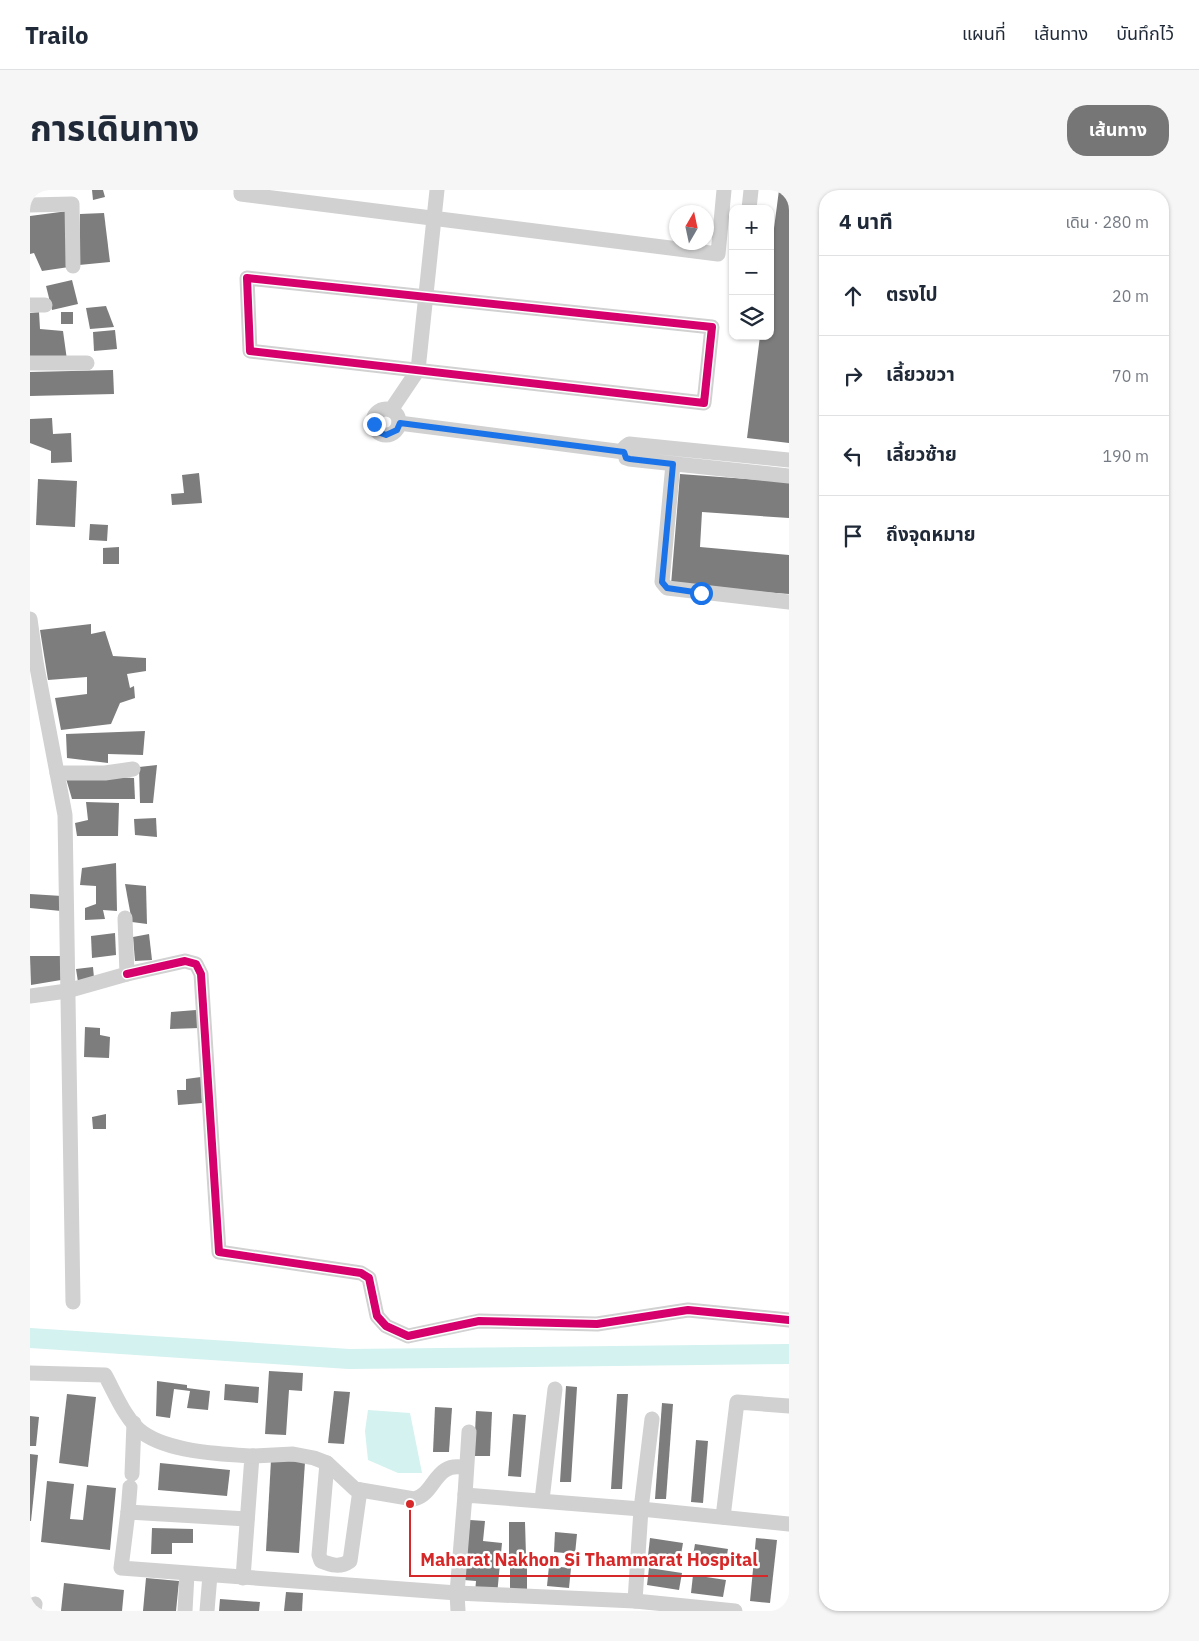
<!DOCTYPE html>
<html lang="th">
<meta charset="utf-8">
<style>
body{margin:0;font-family:"IBM Plex Sans","Noto Sans Thai",sans-serif;background:#f6f6f7;color:#1f2937}
.controls{position:absolute;right:15px;top:15px;display:grid;overflow:hidden;border-radius:10px;box-shadow:0 1px 4px #0004}
.controls button{width:45px;height:45px;display:grid;place-items:center;padding:0;border:0;border-bottom:1px solid #e0e1e3;background:#fff;color:#1f2937;font:25px sans-serif}
.compass{position:absolute;left:639px;top:15px;width:45px;height:45px;border-radius:50%;background:#fff;box-shadow:0 1px 4px #0004;rotate:9deg}
.stop{position:absolute;width:15px;height:15px;margin:-11px;border:4px solid #1a73e8;border-radius:50%;background:#fff}
.stop.end{background:#1a73e8;border-color:#fff;box-shadow:0 1px 5px #0008}
.list{margin:0;padding:0;list-style:none}
h2{display:flex;justify-content:space-between;align-items:center;height:65px;margin:0;padding:0 20px;font-size:21px}
h2 small{font-size:16px;font-weight:400;color:#747a83}
.list li{display:grid;grid-template-columns:32px 1fr auto;gap:15px;align-items:center;box-sizing:border-box;height:80px;padding:0 20px;border-top:1px solid #e0e1e3}
.list b{display:block;font-size:19px;white-space:nowrap}
.list em{font-size:16px;font-style:normal;color:#747a83}
.icon{flex:none;width:28px;height:28px;fill:none;stroke:currentColor;stroke-width:2;stroke-linecap:round;stroke-linejoin:round}
.map{position:relative;flex:none;width:759px;height:1421px;overflow:hidden;border-radius:20px}
header{display:flex;align-items:center;gap:30px;box-sizing:border-box;height:70px;padding:0 25px;background:#fff;border-bottom:1px solid #e0e1e3}
header strong{font-size:24px}
nav{display:flex;gap:28px;margin-inline-start:auto;font-size:18px}
.intro{display:flex;align-items:center;justify-content:space-between;box-sizing:border-box;height:120px;padding:0 30px}
h1{margin:0;font-size:35px}
.button{padding:12px 22px;border-radius:20px;background:#767676;color:#fff;font-size:18px;font-weight:700}
main{display:flex;gap:30px;padding:0 30px}
aside{flex:1;background:#fff;border-radius:20px;box-shadow:0 1px 4px #0004}
.map>svg:first-child{display:block}
</style>
<header>
<strong>Trailo</strong>
<nav><a>แผนที่</a><a>เส้นทาง</a><a>บันทึกไว้</a></nav>
</header>
<div class="intro"><h1>การเดินทาง</h1><a class="button">เส้นทาง</a></div>
<main>
<div class="map">
<svg width="759" height="1421" viewBox="0 0 759 1421">
<rect width="100%" height="100%" fill="#fff"/>
<!-- water -->
<path fill="#d4f2f0" d="M338 1220 380 1223 392 1283H368L338 1270 335 1241Z"/>
<g fill="none" stroke-linecap="round" stroke-linejoin="round">
<!-- river -->
<path stroke="#d4f2f0" stroke-width="20" d="M0 1148 319 1169 759 1164"/>
</g>
<!-- building -->
<g fill="#7d7d7d">
<path d="M62 0H73L75 7 63 10Z"/>
<path d="M749 0H759V253L717 248 730 146H740V69Z"/>
<path d="M38 21 39 77 12 81 4 63 0 64V26Z"/>
<path d="M74 23 80 72 49 75 50 24Z"/>
<path d="M42 90 48 114 22 120 16 96Z"/>
<path d="M76 116 84 137 60 139 56 118Z"/>
<path d="M9 122 10 139 33 141 37 170 0 171V123Z"/>
<rect x="31" y="122" width="12" height="12"/>
<path d="M85 140 87 159 64 161 63 142Z"/>
<path d="M83 180 84 204 0 206V182Z"/>
<path d="M22 228 23 244 41 243 42 272 21 273V261L0 253V229Z"/>
<path d="M169 283 172 313 142 315 141 304 154 303 152 285Z"/>
<path d="M650 284 759 292V328L672 322 670 357 759 365V404L641 395Z"/>
<path d="M8 289 47 291 45 337 6 335Z"/>
<path d="M60 334 78 335 77 351 59 350Z"/>
<path d="M89 357V374H73V358Z"/>
<path d="M61 434V444L75 441 83 466 116 468V481L97 484 100 498 104 496 105 508 90 513 81 534 31 540 25 508 57 504V487L18 490 10 440Z"/>
<path d="M115 541 113 565 78 564V573L37 568 36 544Z"/>
<path d="M127 575 123 613H110L109 577Z"/>
<path d="M35 585 104 588 105 609H42Z"/>
<path d="M56 612 89 613 88 646H47L45 633 58 630Z"/>
<path d="M126 628 127 647 105 645 104 629Z"/>
<path d="M86 673 87 721 73 720 75 729 55 730V718L66 714V696L50 695 52 678Z"/>
<path d="M95 694 116 696 117 734 102 732Z"/>
<path d="M0 704 32 706 31 721 0 718Z"/>
<path d="M85 743 86 765 62 768 61 746Z"/>
<path d="M119 744 122 770 105 771 103 747Z"/>
<path d="M0 766H30L31 790 1 795Z"/>
<path d="M63 777 64 788 48 792 46 779Z"/>
<path d="M166 820 170 838 140 839 141 822Z"/>
<path d="M55 837 70 838V845L80 847 79 868 54 867Z"/>
<path d="M171 887 172 913 148 915 147 900H156V889Z"/>
<path d="M76 924V939H63L62 927Z"/>
<path d="M239 1181 273 1183 272 1201 259 1200 256 1245 235 1244Z"/>
<path d="M127 1191 157 1195V1198L180 1201 178 1220 157 1218 160 1201 144 1199 140 1228 126 1226Z"/>
<path d="M195 1194 229 1197 228 1213 194 1210Z"/>
<path d="M536 1196 547 1197 541 1292H530Z"/>
<path d="M304 1201 320 1202 314 1254 298 1253Z"/>
<path d="M37 1204 66 1207 58 1277 29 1273Z"/>
<path d="M587 1204H598L592 1299H581Z"/>
<path d="M632 1213 643 1214 636 1309H625Z"/>
<path d="M405 1217 422 1218 419 1262H403Z"/>
<path d="M446 1221 462 1222 460 1266H444Z"/>
<path d="M483 1224 496 1225 491 1287 478 1286Z"/>
<path d="M0 1226 9 1227 6 1256H0Z"/>
<path d="M666 1250 678 1251 673 1313 661 1312Z"/>
<path d="M0 1264 8 1265 1 1331H0Z"/>
<path d="M241 1270 275 1272 269 1363 236 1361Z"/>
<path d="M130 1273 200 1280 197 1306 128 1300Z"/>
<path d="M17 1291 44 1294 40 1329 53 1330 57 1295 86 1298 80 1360 11 1352Z"/>
<path d="M440 1330 455 1331 453 1351 472 1353 467 1405 445 1403 446 1391 434 1390Z"/>
<path d="M479 1332H495L496 1366H479Z"/>
<path d="M122 1338 163 1339V1353H142V1364H121Z"/>
<path d="M525 1342 547 1344 545 1364 524 1362Z"/>
<path d="M620 1348 653 1353 650 1370 618 1366Z"/>
<path d="M726 1348 747 1350 740 1413 720 1411Z"/>
<path d="M665 1354 698 1359 695 1376 662 1371Z"/>
<rect x="480" y="1368" width="17" height="34"/>
<path d="M519 1376 541 1378 539 1398 517 1396Z"/>
<path d="M619 1378 652 1383 649 1400 617 1395Z"/>
<path d="M663 1385 696 1390 693 1407 661 1403Z"/>
<path d="M116 1388 149 1391 146 1421H113Z"/>
<path d="M34 1393 94 1400 92 1421H31Z"/>
<path d="M256 1402 273 1403 272 1421H254Z"/>
<path d="M190 1409 230 1412 229 1421H189Z"/>
</g>
<g fill="none" stroke-linecap="round" stroke-linejoin="round">
<!-- minor -->
<g stroke="#d1d1d1" stroke-width="15">
<path d="M211 0V4L688 64 694 0"/>
<path d="M0 15 42 14 43 76"/>
<path d="M719 19 721 0"/>
<path d="M217 88 682 137 674 213 220 161Z"/>
<path d="M0 115H15"/>
<path d="M0 173H57"/>
<circle cx="356" cy="232" r="13"/>
<path d="M361 220 388 180 407 0"/>
<path d="M369 233 594 262"/>
<path d="M759 270 599 254 595 257 596 268 599 269 759 286"/>
<path d="M643 274 632 392 637 398 759 412"/>
<path d="M0 429 6 472 35 625 43 1112"/>
<path d="M27 583H75L103 579"/>
<path d="M97 784 155 771 166 774 171 784 189 1062 331 1083 339 1088 347 1126 356 1136 378 1146 449 1131 567 1134 658 1120 759 1130"/>
<path d="M0 806 37 801 97 784 95 728"/>
<path d="M0 1183 75 1185C85 1203 96 1231 113 1243 140 1262 190 1264 222 1266L213 1388"/>
<path d="M222 1266 263 1264 284 1268 297 1273 325 1299 384 1309C406 1304 404 1270 436 1278"/>
<path d="M297 1273 289 1365 291 1371C301 1375 310 1378 320 1371L330 1300"/>
<path d="M102 1284 104 1233"/>
<path d="M100 1297 98 1322 217 1329"/>
<path d="M435 1305 439 1242"/>
<path d="M512 1310 525 1199"/>
<path d="M98 1322 91 1378 427 1403 605 1411 705 1421"/>
<path d="M693 1327 707 1212 759 1216"/>
<path d="M605 1411 611 1319 622 1229"/>
<path d="M4 1421 5 1414"/>
<path d="M155 1421 157 1384"/>
<path d="M177 1421 180 1385"/>
<path d="M428 1421 427 1403 435 1305 611 1319 759 1334"/>
</g>
<!-- cycleway casing -->
<g stroke="#fff" stroke-width="11">
<g id="cycleway">
<path d="M217 88 682 137 674 213 220 161Z"/>
<path d="M97 784 155 771 166 774 171 784 189 1062 331 1083 339 1088 347 1126 356 1136 378 1146 449 1131 567 1134 658 1120 759 1130"/>
</g>
</g>
<!-- cycleway -->
<use href="#cycleway" stroke="#d6006c" stroke-width="8"/>
</g>
<g fill="none" stroke-linecap="round" stroke-linejoin="round">
<!-- route -->
<path stroke="#1a73e8" stroke-width="6" d="M344 234 348 242 356 245 367 240 370 233 594 262 596 268 600 269 643 274 632 392 637 398 671 403"/>
</g>
<!-- callouts -->
<path fill="none" stroke="#d62828" stroke-width="2" d="M380 1314L380 1386H738"/>
<circle fill="#d62828" stroke="#fff" stroke-width="2" cx="380" cy="1314" r="5"/>
<g font-size="18" text-anchor="middle" font-weight="bold" fill="#d62828" stroke="#fff" stroke-width="5" stroke-linejoin="round" paint-order="stroke">
<text x="559" y="1376">Maharat Nakhon Si Thammarat Hospital</text>
</g>
</svg>
<div class="controls">
<button>+</button>
<button>−</button>
<button><svg class="icon" aria-label="layers" viewBox="0 0 24 24"><path d="M12 4l9 5-9 5-9-5zM3 14l9 5 9-5"/></svg></button>
</div>
<svg class="compass" viewBox="-18 -18 36 36"><path d="M0-13l5 13h-10z" fill="#e53935"/><path d="M0 13l5-13h-10z" fill="#747a83"/></svg>
<div class="stop" style="left:671px;top:403px"></div>
<div class="stop end" style="left:344px;top:234px"></div>
</div>
<aside>
<h2>4 นาที<small>เดิน · 280 m</small></h2>
<ul class="list">
<li><svg class="icon" aria-label="ahead" viewBox="0 0 24 24"><path d="M12 20V5M6 11l6-6 6 6"/></svg><div><b>ตรงไป</b></div><em>20 m</em></li>
<li><svg class="icon" aria-label="right" viewBox="0 0 24 24"><path d="M7 20v-9h11M14 6l5 5-5 5"/></svg><div><b>เลี้ยวขวา</b></div><em>70 m</em></li>
<li><svg class="icon" aria-label="left" viewBox="0 0 24 24"><path d="M17 20v-9H6M10 6l-5 5 5 5"/></svg><div><b>เลี้ยวซ้าย</b></div><em>190 m</em></li>
<li><svg class="icon" aria-label="arrive" viewBox="0 0 24 24"><path d="M6 21V4h12l-3 4 3 4H6"/></svg><div><b>ถึงจุดหมาย</b></div></li>
</ul>
</aside>
</main>
